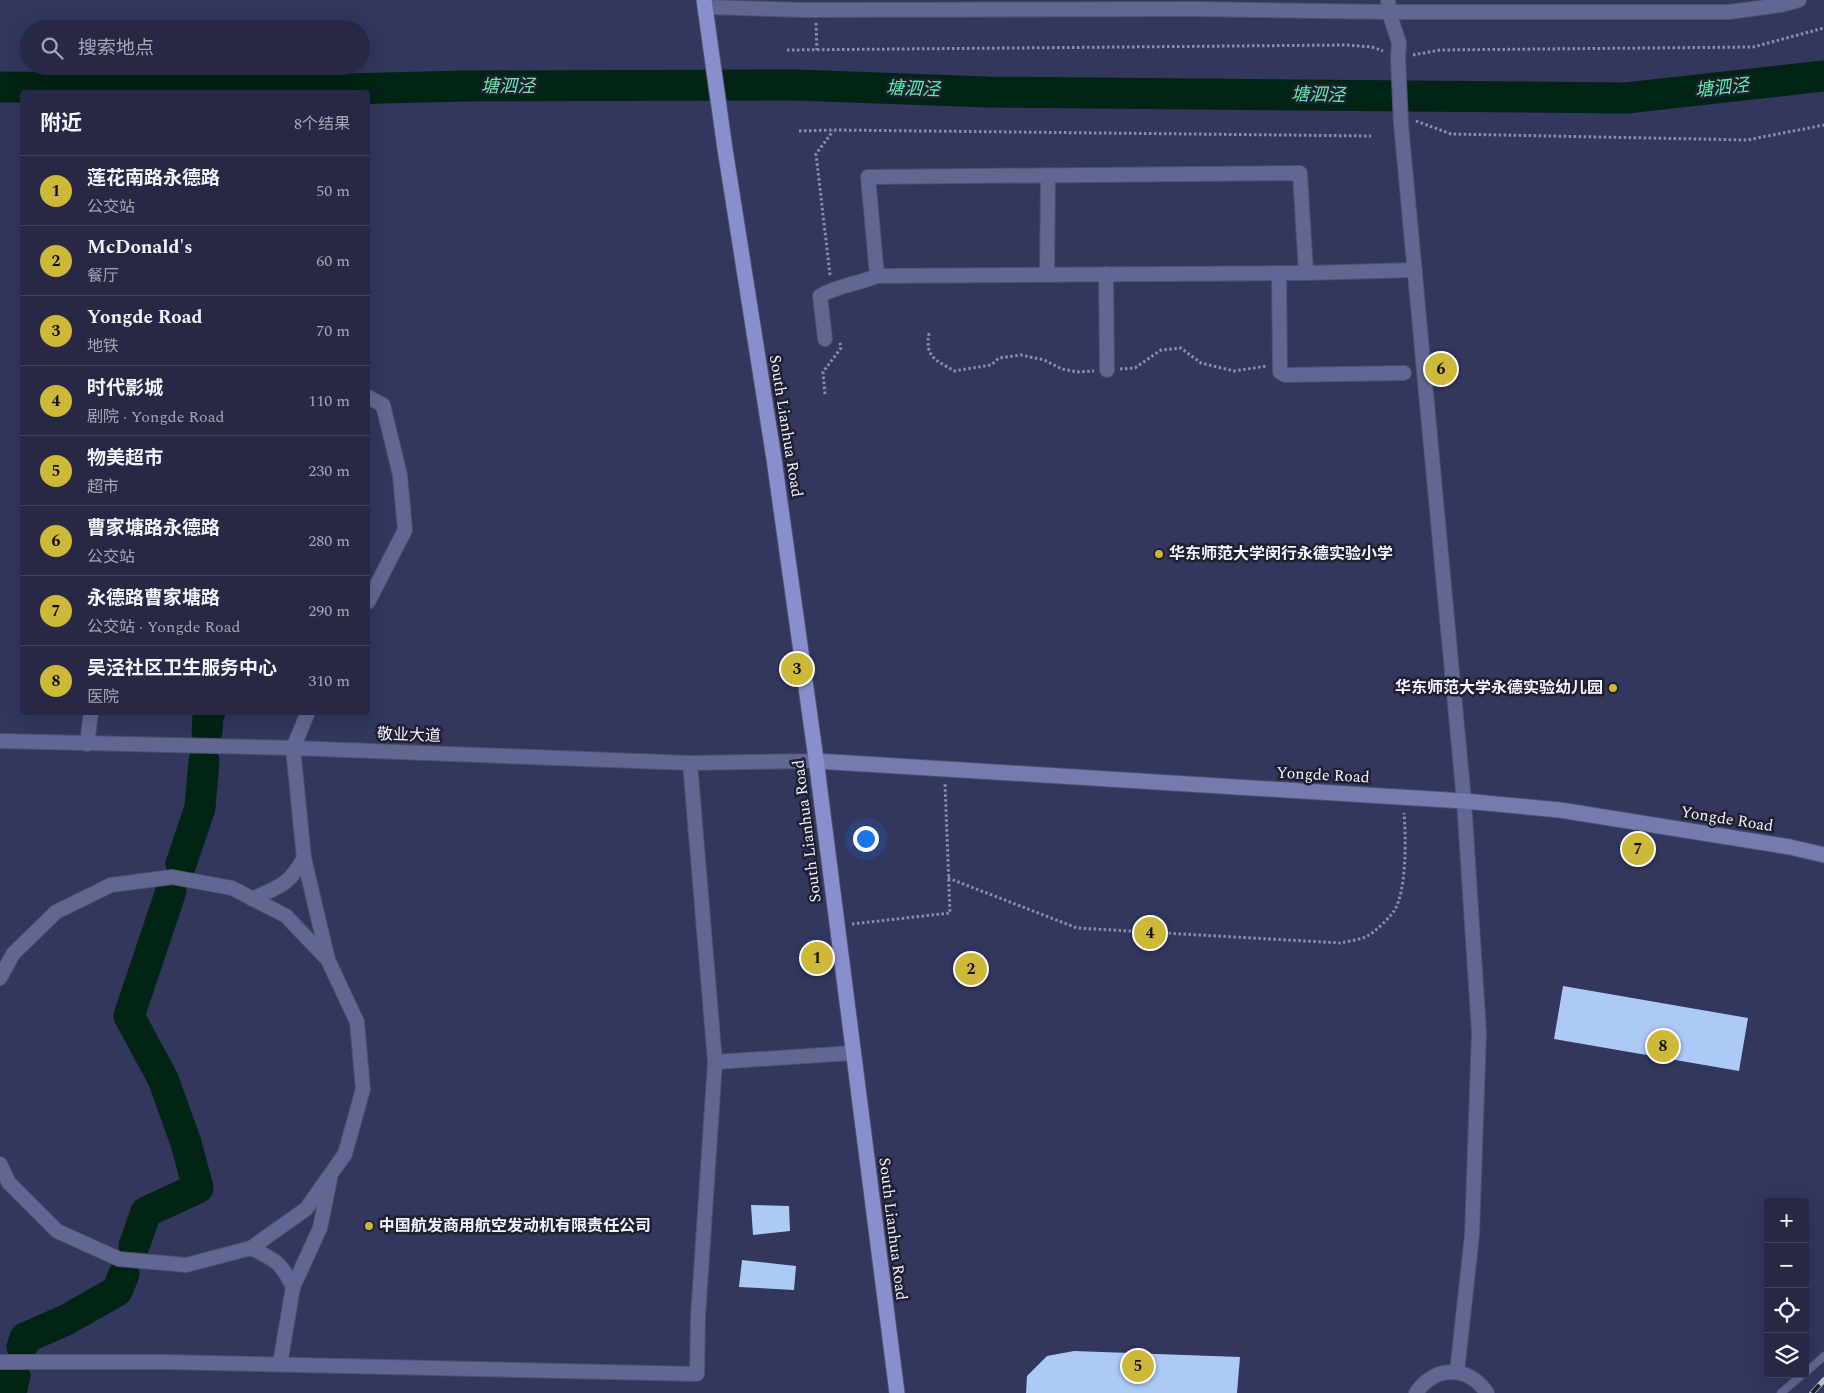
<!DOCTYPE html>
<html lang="zh">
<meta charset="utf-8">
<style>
body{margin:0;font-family:Spectral,"Noto Sans SC",serif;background:#2e304d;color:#f1f3f6}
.controls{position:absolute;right:15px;bottom:15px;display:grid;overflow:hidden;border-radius:5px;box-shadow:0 5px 20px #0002}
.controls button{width:45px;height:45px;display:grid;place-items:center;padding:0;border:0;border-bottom:1px solid #42445f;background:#262846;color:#f1f3f6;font:25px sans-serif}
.you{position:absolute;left:865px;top:838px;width:18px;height:18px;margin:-12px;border:4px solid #fff;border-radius:50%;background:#1a73e8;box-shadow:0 0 0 8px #1a73e833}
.badge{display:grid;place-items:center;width:32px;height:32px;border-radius:50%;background:#ceb837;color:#111;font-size:16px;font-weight:700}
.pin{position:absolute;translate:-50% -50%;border:2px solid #fff;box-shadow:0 1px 5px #0006}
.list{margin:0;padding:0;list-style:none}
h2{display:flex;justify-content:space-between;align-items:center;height:65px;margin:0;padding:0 20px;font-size:21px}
h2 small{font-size:16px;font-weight:400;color:#a4a6b3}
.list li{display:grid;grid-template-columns:32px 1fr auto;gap:15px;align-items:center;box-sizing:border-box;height:70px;padding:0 20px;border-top:1px solid #42445f}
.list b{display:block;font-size:19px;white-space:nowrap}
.list p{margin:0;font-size:16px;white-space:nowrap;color:#a4a6b3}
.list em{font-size:16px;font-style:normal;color:#a4a6b3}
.icon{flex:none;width:28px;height:28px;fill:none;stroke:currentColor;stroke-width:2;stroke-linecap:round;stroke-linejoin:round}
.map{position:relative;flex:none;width:1824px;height:1393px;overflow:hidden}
.search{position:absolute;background:#262846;box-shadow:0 5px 20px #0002;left:20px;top:20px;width:350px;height:55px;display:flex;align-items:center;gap:12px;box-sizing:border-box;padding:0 18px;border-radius:28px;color:#a4a6b3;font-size:19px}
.panel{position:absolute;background:#262846;box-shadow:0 5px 20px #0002;left:20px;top:90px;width:350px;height:625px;border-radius:5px}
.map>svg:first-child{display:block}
</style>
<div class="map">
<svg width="1824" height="1393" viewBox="0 0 1824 1393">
<rect width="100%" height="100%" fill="#33365d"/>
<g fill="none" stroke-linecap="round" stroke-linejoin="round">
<!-- river -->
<g stroke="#022414" stroke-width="31">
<path d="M0 87 304 90 466 86 796 85 987 92 1626 98 1824 76"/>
<path d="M207 732 208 716 210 712"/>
<path d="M181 864 200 808 204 761"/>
<path d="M134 1246 146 1212 198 1188 186 1143 163 1079 129 1016 171 891"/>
<path d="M22 1347 25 1338 66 1320 117 1291 124 1274"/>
<path d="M11 1393 15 1376"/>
</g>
</g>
<!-- building -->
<g fill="#adc9f5">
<path d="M1563 986 1748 1018 1739 1071 1554 1039Z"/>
<path d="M751 1205 789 1206 790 1231 753 1235Z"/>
<path d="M742 1260 796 1266 794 1290 739 1287Z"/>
<path d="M1074 1351 1240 1357 1237 1393H1026L1027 1376 1047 1356Z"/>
</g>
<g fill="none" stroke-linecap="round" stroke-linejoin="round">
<!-- lane casing -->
<g stroke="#4e506e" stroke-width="9">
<g id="lane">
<path d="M1805 1373 1824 1356"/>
<path d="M1781 1393 1803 1374"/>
</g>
</g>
<!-- street casing -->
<g stroke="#4e506e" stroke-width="16">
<g id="street">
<path d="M1388 0 1389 12 1399 43 1398 58 1401 124 1464 801 1479 1032 1472 1235 1457 1372"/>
<path d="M705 7 802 10 1195 9 1389 12H1729L1781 5 1799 0"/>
<path d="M1279 273 1280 372 1285 375 1404 373"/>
<path d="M1106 274 1107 370"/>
<path d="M1047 275 1048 175"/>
<path d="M877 276 868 177 1300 173 1306 273"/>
<path d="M825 339 820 296C838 285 858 284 877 276L1306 273 1415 270"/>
<path d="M368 397 383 405 400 475 405 530 368 602"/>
<path d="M308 712 293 748 304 858 328 960"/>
<path d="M0 741 293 748 690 763 816 761"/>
<path d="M87 744 91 712"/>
<path d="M690 763 715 1062 852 1053"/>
<path d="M252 899C280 886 288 886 304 858"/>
<path d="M0 978 13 954 56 912 111 885 172 877 232 888 286 916 328 960 357 1022 363 1089 345 1154 306 1209 251 1248 186 1265 119 1259 57 1231 9 1183 0 1164"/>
<path d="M251 1248C275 1260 281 1262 293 1287"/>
<path d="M0 1362H167L697 1374 698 1317 715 1062"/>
<path d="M280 1364 293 1287 320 1228 330 1179"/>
<path d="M1416 1393C1435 1365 1468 1365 1487 1393"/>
</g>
</g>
<!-- secondary casing -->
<g stroke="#4e506e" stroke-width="17">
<path id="secondary" d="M816 761 1464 801 1560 810 1790 847 1824 855"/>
</g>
<!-- primary casing -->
<g stroke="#4e506e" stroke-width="17">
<path id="primary" d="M704 0 725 149 774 459 816 759 897 1393"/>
</g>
<!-- path -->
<g stroke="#8b8ea7" stroke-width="3" stroke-dasharray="2.5 2.5" stroke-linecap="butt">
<path d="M816 23 817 50"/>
<path d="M787 50 1346 45 1372 47 1383 51"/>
<path d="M1413 55 1440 50 1753 47 1824 28"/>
<path d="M1416 121 1451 134 1747 140 1824 125"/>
<path d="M799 131 834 130 1371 136"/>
<path d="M830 275 816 154 833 131"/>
<path d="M929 333C925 358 935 359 954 371L991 365 999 358 1021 355 1044 360 1062 369 1077 372 1094 371"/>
<path d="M1120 369 1135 368 1161 350 1181 348 1201 363 1234 371 1267 366"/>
<path d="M825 394 823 372 841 348 840 343"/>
<path d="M948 878 1077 928 1340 943C1349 941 1361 940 1369 935 1375 932 1391 916 1394 911 1407 891 1406 836 1404 813"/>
<path d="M852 924 950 913 945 783"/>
</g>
<!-- lane -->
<use href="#lane" stroke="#626692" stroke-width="7"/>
<!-- street -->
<use href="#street" stroke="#626692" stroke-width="14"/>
<!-- secondary -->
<use href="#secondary" stroke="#767aaf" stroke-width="15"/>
<!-- primary -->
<use href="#primary" stroke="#898fcc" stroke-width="15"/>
<!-- rail casing -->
<g stroke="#bcbed0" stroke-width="5.5">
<path id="rail" d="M1812 1393 1824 1380"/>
</g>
<!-- rail -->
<use href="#rail" stroke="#1e2032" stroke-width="4" stroke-dasharray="11" stroke-linecap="butt"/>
</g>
<!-- markers -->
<g fill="#ceb837" stroke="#1e2032" stroke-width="2">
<circle cx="1159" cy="554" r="5"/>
<circle cx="1613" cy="688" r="5"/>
<circle cx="369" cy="1226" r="5"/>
</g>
<g text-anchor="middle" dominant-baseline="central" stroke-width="5" stroke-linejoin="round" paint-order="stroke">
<!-- street labels -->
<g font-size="16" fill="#f1f3fd" stroke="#1e2032">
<text transform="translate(786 426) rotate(81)">South Lianhua Road</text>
<text transform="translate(409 735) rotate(2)">敬业大道</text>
<text transform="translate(1323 775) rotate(3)">Yongde Road</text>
<text transform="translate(1727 819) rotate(9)">Yongde Road</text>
<text transform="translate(807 831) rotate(-97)">South Lianhua Road</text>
<text transform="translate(893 1229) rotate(83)">South Lianhua Road</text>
</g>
<!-- poi labels -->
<g font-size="16" font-weight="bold" fill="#f1f3fd" stroke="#1e2032" text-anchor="start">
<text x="1169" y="554">华东师范大学闵行永德实验小学</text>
<text x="1603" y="688" text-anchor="end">华东师范大学永德实验幼儿园</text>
<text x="379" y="1226">中国航发商用航空发动机有限责任公司</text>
</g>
<!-- water labels -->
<g font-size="18" font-style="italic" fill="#63eca9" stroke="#1e2032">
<text x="508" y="86">塘泗泾</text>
<text transform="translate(1722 88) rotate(-6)">塘泗泾</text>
<text transform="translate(913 89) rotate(2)">塘泗泾</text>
<text transform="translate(1318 95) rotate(1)">塘泗泾</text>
</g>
</g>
</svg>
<div class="controls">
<button>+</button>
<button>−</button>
<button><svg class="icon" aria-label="locate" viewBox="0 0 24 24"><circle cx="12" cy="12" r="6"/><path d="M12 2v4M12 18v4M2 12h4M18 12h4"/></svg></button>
<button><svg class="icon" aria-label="layers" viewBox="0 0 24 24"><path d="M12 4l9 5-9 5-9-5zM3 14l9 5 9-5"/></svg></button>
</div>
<div class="you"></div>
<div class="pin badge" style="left:817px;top:958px">1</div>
<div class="pin badge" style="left:971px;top:969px">2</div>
<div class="pin badge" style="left:797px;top:669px">3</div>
<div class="pin badge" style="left:1150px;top:933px">4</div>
<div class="pin badge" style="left:1138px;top:1366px">5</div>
<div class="pin badge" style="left:1441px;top:369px">6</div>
<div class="pin badge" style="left:1638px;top:849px">7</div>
<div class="pin badge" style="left:1663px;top:1046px">8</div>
<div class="search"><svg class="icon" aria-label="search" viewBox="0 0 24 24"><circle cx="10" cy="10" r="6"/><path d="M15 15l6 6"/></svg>搜索地点</div>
<section class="panel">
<h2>附近<small>8个结果</small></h2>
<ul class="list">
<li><span class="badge">1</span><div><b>莲花南路永德路</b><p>公交站</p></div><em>50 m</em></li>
<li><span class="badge">2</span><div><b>McDonald's</b><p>餐厅</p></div><em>60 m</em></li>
<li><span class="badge">3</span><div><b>Yongde Road</b><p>地铁</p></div><em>70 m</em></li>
<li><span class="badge">4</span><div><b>时代影城</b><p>剧院 · Yongde Road</p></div><em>110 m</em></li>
<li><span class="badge">5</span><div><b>物美超市</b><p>超市</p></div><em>230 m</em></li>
<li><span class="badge">6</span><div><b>曹家塘路永德路</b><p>公交站</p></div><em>280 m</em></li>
<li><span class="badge">7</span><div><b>永德路曹家塘路</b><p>公交站 · Yongde Road</p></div><em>290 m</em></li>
<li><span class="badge">8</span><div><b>吴泾社区卫生服务中心</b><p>医院</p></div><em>310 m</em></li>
</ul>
</section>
</div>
